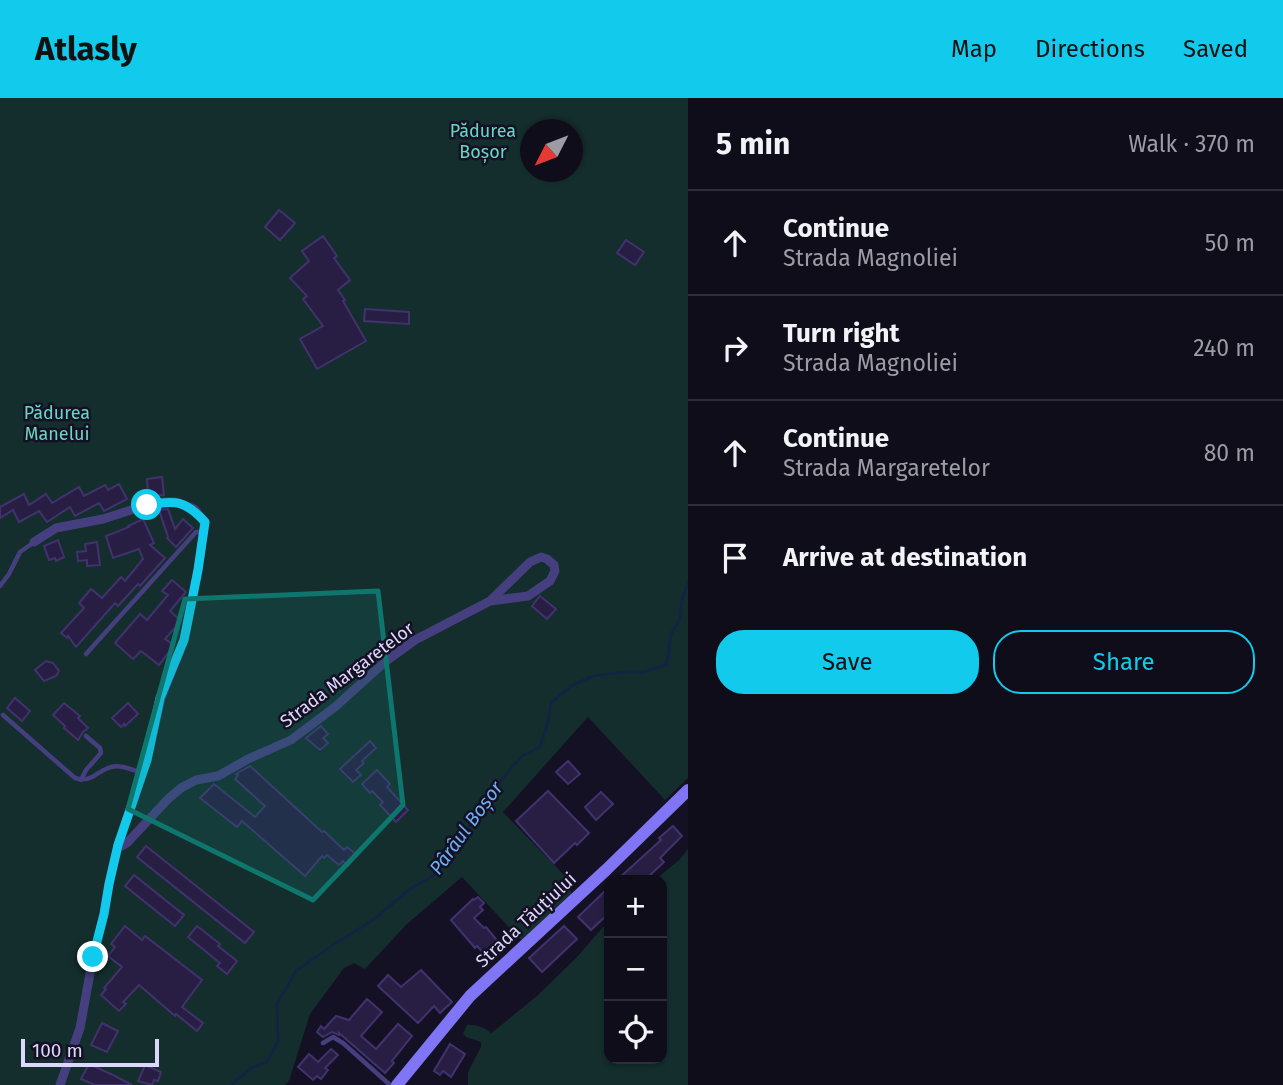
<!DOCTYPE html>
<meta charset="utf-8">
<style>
body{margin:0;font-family:"Fira Sans",sans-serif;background:#191624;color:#f1f3f6}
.controls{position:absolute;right:21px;bottom:21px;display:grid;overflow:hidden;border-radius:14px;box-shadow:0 2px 5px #0004}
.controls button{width:63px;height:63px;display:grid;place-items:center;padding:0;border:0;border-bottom:2px solid #302d3a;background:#100d1b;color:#f1f3f6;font:35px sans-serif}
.compass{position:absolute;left:520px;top:21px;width:63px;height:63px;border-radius:50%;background:#100d1b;box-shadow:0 2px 5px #0004;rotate:228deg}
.scale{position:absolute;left:21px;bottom:18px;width:138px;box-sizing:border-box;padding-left:7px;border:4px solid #ddd7fc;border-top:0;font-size:19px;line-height:24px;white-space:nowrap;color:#ddd7fc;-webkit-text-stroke:5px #151124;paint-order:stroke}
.stop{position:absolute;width:21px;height:21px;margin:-16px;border:5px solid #12caec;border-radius:50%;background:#fff}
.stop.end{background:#12caec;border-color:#fff;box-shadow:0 2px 7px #0008}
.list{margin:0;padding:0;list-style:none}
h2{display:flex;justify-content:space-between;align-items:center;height:91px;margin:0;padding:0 28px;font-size:30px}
h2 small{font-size:23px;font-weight:400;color:#9c9ca3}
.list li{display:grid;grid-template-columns:46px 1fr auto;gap:21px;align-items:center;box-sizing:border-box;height:105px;padding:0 28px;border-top:2px solid #302d3a}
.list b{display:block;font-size:26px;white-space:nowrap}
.list p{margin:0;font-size:23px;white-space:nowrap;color:#9c9ca3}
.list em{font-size:23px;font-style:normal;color:#9c9ca3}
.actions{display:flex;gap:14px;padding:21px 28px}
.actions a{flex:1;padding:16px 0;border:2px solid #12caec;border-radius:28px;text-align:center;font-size:24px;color:#12caec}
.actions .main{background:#12caec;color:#111}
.icon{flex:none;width:38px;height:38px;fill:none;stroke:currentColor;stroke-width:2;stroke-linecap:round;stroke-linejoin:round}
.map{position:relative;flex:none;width:688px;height:987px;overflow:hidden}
header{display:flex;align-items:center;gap:42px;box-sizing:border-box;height:98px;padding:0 35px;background:#12caec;color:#111}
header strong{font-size:33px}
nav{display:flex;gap:38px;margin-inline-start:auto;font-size:24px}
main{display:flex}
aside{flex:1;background:#100d1b}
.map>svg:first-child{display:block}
</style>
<header>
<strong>Atlasly</strong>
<nav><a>Map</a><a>Directions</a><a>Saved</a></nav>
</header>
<main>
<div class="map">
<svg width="688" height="987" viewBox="0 0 688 987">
<rect width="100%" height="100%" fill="#151124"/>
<!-- green -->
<g fill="#142d2d" fill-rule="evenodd">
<path d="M0 0H688V680L665 702 588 619 503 714 567 780 572 798 523 844 462 779 407 826 365 871 354 865 344 870 310 916 289 983 285 987H0ZM530 32H572V74H530Z"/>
<path d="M688 751V987H468V974L481 949V944L466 939 463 936 467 927C475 926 484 929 491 935L494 933 538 897 578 858 609 822V961H662V782H655L679 762Z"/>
</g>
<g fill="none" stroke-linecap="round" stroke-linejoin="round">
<!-- stream -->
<path stroke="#122346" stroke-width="2.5" d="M231 987 251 970 267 964 278 943 277 906 296 873 333 847 373 822 410 791 433 778 460 740 483 712 503 680 522 658 540 649 548 624 551 605 571 588 593 578 622 574H644L667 566 671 536 680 521 682 502 688 485"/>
</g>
<!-- building -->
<g fill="#281e43" stroke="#41326e" stroke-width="2">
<path d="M279 112 295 125 280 142 265 129Z"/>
<path d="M323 138 337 158 334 160 350 182 338 192 345 202 343 203 366 243 317 271 300 241 323 228 303 201 307 198 290 180 309 163 302 153Z"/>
<path d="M626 142 644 154 635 167 617 155Z"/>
<path d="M365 211 409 214V226L364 223Z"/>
<path d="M162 379 164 397 148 398 147 381Z"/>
<path d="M119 386 127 401 104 413 99 405 75 418 70 409 47 424 39 413 19 424 13 412 0 420V409L24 396 29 407 46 396 52 405 79 389 84 398 105 387 108 392Z"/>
<path d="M168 411 175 431 183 421 193 430 176 449 167 440 168 439 159 412Z"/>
<path d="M143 421 154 445 150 447 165 460 140 488 138 486 118 508 115 505 76 549 68 538 67 540 61 535 84 510 79 505 91 491 102 500 121 479 125 483 143 461 139 451 113 460 106 438 129 429 128 428Z"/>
<path d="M58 442 64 459 56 463 55 460 49 462 44 448Z"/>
<path d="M97 444 100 467 87 468V462L78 463 77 454 86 453 85 446Z"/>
<path d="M172 482 186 494 170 513 181 523 165 541 174 547 159 567 141 553 133 561 115 545 140 516 147 522 168 497 162 493Z"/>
<path d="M540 498 556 511 547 521 532 508Z"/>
<path d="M46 563 53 565 59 573 56 578 44 583 35 572Z"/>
<path d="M15 600 30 613 22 623 7 610Z"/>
<path d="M64 605 80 618 78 620 88 630 83 634 78 642 64 630 65 628 53 617Z"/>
<path d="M128 605 138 616 125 628 124 626 121 629 112 620Z"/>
<path d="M321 628 328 636 323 640 328 645 320 652 306 640Z"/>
<path d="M370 643 376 650 362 663 364 665 356 672 361 677 353 684 340 671Z"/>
<path d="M568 663 580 676 568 686 556 674Z"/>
<path d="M250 668 322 734 324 733 344 752 347 749 357 757 348 768 343 763 339 767 327 757 324 760 322 758 305 778 242 723 237 729 200 700 214 686 255 719 265 708 235 681 238 677 236 676Z"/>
<path d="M377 672 390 686 387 689 408 712 396 724 380 707 383 704 372 693 370 695 362 686Z"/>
<path d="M548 693 589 735 577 747 575 745 554 765 516 723Z"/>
<path d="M601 694 613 706 596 722 585 709Z"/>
<path d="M673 728 682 738 660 760 664 764 645 782H617L661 742 659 740Z"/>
<path d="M146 748 254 834 245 845 137 759Z"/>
<path d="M134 777 184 817 175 828 125 788Z"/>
<path d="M609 789V815L591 832 578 819Z"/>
<path d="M478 799 484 805 480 809 483 812 474 820 484 830 486 829 504 851 491 863 477 848 475 850 451 822 473 801 474 802Z"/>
<path d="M125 828 142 842 145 838 202 882 182 909 203 925 197 933 176 916 175 918 139 887 123 904 126 906 119 913 101 897 106 891 104 890 122 869 108 858 115 849 111 846Z"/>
<path d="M197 828 220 846 218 848 237 863 227 876 217 868 220 865 188 839Z"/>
<path d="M564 828 577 841 542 874 529 860Z"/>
<path d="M421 872 452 904 440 915 434 908 418 925 378 888 388 877 401 889Z"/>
<path d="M367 901 382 914 361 938 376 951 398 926 412 938 392 963 394 965 385 975 339 935V937L332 934 323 939 317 934 321 928 324 931 336 918 349 922Z"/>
<path d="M102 925 118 933 107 954 91 947Z"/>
<path d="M450 946 465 956 451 979 443 973 440 977 434 973Z"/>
<path d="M331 951 338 957 325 970 328 972 321 981 317 978 313 982 298 969 309 956 318 964Z"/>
<path d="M89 966 113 977 132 987H95L81 981Z"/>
<path d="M145 967 161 974 158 983 154 982 152 987 138 983Z"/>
</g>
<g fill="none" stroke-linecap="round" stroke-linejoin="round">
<!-- service -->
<g stroke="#453f7f" stroke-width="4.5">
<path d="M0 488 9 476 20 454 33 445"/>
<path d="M86 556 196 434H202"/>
<path d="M3 617 75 680C91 685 95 675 108 670 119 665 132 672 143 675"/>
<path d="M81 682 86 672 101 655 100 650 86 638"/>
<path d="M323 945 333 939 343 945 390 987"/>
</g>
<!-- minor -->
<g stroke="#453f7f" stroke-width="9">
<path d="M34 444 56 430 103 421 147 407 164 404H176L194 411 205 424 198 472 184 542 161 600 147 662 118 747 109 786 104 816 93 859 80 930 60 987"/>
<path d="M118 747 122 748 127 745 168 701 181 690 196 682 218 678 248 661 291 642 335 609 386 563 415 542 490 503 530 464 541 459 547 461 554 467 555 473 550 483 528 498 490 503"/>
</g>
<!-- secondary -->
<path stroke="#8075f4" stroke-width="12" d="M397 987 470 898 606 772 688 692"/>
</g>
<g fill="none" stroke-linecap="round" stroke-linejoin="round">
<!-- route -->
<path stroke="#12caec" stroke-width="9" d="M93 859 104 816 109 786 118 747 147 662 160 600 184 542 198 472 205 424C185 402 175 402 147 407"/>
</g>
<!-- marked area -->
<path fill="#0f766e" fill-opacity="0.2" stroke="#0f766e" stroke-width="5" stroke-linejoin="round" d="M378 493 403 707 313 802 128 711 185 501Z"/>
<g text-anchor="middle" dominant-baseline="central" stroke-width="5" stroke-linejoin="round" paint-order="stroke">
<!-- park labels -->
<g font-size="18" fill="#68d7c1" stroke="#151124">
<text x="483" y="33">Pădurea<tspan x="483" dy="21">Boșor</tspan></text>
<text x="57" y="315">Pădurea<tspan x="57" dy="21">Manelui</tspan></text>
</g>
<!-- street labels -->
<g font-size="18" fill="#ddd7fc" stroke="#151124">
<text transform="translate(347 577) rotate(-37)">Strada Margaretelor</text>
<text transform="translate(526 822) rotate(-43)">Strada Tăuțiului</text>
</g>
<!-- water labels -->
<g font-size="19" font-style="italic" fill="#6daef4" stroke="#151124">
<text transform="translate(466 730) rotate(-54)">Pârâul Boșor</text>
</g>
</g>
</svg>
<div class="controls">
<button>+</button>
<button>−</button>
<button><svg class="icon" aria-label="locate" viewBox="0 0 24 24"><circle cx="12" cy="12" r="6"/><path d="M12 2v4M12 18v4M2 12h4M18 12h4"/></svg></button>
</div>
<svg class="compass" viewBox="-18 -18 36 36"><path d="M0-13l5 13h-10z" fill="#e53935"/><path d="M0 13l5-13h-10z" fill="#9c9ca3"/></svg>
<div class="scale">100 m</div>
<div class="stop" style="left:147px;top:407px"></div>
<div class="stop end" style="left:93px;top:859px"></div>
</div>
<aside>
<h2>5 min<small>Walk · 370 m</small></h2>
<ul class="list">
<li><svg class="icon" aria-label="ahead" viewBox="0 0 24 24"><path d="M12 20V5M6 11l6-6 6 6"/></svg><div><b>Continue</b><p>Strada Magnoliei</p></div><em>50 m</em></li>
<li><svg class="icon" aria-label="right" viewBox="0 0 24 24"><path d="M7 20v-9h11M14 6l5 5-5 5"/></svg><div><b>Turn right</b><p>Strada Magnoliei</p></div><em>240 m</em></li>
<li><svg class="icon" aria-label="ahead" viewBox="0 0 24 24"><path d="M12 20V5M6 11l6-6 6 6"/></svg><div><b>Continue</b><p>Strada Margaretelor</p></div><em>80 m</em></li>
<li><svg class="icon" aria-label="arrive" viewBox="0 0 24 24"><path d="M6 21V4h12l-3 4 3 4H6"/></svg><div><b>Arrive at destination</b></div></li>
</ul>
<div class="actions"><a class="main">Save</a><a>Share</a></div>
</aside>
</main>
